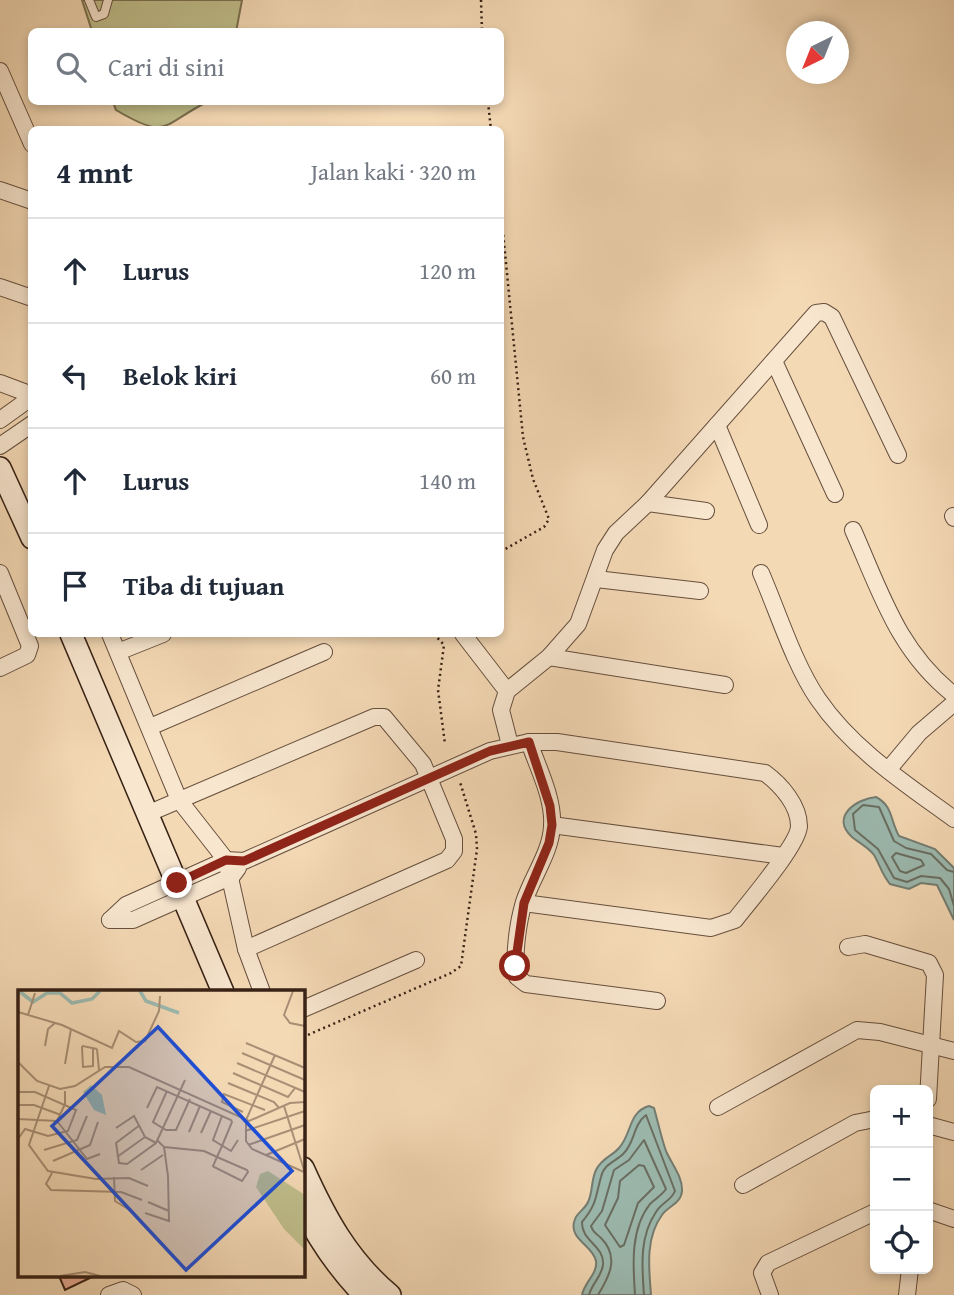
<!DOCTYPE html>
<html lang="id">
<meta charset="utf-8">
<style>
body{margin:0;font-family:"Gentium Book Plus",serif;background:#f6f6f7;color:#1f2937}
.controls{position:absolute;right:21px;bottom:21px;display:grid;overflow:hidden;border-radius:10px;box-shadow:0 4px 10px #0003}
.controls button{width:63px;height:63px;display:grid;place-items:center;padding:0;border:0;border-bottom:2px solid #e0e1e3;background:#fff;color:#1f2937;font:35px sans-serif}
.compass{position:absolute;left:786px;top:21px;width:63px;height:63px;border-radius:50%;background:#fff;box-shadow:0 4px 10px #0003;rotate:223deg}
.stop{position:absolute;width:21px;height:21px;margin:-16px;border:5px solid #8f2418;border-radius:50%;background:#fff}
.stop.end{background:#8f2418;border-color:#fff;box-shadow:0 2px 7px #0008}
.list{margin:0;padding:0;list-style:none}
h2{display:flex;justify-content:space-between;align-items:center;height:91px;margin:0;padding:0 28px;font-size:30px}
h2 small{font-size:23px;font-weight:400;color:#747a83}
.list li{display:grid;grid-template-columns:46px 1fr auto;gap:21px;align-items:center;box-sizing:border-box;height:105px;padding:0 28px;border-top:2px solid #e0e1e3}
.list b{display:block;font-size:26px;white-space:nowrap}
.list em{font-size:23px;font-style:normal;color:#747a83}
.icon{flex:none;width:38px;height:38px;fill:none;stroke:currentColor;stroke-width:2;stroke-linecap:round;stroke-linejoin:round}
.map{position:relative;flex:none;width:954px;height:1295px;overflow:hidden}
.search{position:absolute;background:#fff;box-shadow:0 4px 10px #0003;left:28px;top:28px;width:476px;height:77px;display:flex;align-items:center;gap:18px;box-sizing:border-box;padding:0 24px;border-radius:10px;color:#747a83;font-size:26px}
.panel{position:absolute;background:#fff;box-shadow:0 4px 10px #0003;left:28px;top:126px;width:476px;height:511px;border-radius:10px}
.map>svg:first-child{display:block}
</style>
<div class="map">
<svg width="954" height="1295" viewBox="0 0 954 1295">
<rect width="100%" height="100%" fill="#f4d9b5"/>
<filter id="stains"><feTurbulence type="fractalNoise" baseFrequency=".00286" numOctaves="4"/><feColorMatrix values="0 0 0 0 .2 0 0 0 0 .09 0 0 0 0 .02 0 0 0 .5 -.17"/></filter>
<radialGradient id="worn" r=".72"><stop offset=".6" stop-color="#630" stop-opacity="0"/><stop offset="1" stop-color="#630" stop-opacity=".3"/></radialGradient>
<!-- green -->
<g fill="#bfbe8b" stroke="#7b7050" stroke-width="2">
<path d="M82 0H242L236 32 92 31Z"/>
<path d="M113 102H207C161 125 168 141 116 110Z"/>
</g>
<!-- water -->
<g fill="#9cbab0" stroke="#747d72" stroke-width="2">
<path d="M876 797C893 806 890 820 899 836L935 849 954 868V920L937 885 921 883 909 889 890 884C882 875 880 865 874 855 868 847 859 843 852 837 830 817 856 799 876 797Z"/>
<path d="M649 1106 654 1108C658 1122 661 1137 666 1151 671 1163 683 1177 682 1191 681 1204 668 1206 662 1215 645 1238 649 1269 651 1295H582C584 1283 598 1273 596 1261 593 1245 567 1239 575 1219 577 1213 585 1209 588 1202 593 1192 591 1180 596 1170 602 1158 611 1157 619 1148 632 1134 628 1112 649 1106Z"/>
</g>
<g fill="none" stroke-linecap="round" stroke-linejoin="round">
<!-- shore -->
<g stroke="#6a6e62" stroke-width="2">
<path d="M896 853 921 860 924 865 906 873 900 871 892 857Z"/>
<path d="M954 872 947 870 931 854 906 848 894 841 879 807 863 805 853 814 855 830 878 849 894 878 907 882 921 876 940 878 949 889 954 906"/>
<path d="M639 1165 644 1166 654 1187 638 1203 624 1245 620 1247 605 1225 618 1198 620 1181Z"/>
<path d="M589 1295C592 1283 601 1278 603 1265 605 1246 581 1241 582 1222 597 1204 595 1198 601 1177 604 1163 616 1162 624 1153 635 1142 633 1125 646 1115L675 1191C671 1201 661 1203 656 1212 639 1237 642 1267 644 1295"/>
<path d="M598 1295C609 1277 620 1257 601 1238 596 1233 593 1233 591 1226L602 1211 614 1170 629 1160 644 1140 666 1189C662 1195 655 1199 650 1204 630 1229 633 1266 635 1295"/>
</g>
</g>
<!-- building -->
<path fill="#e9ac93" stroke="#372115" stroke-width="2" d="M59 1276H94L65 1290Z"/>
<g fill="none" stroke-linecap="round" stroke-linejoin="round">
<!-- lane casing -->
<g stroke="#664f3d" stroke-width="10">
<path id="lane" d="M89 0 96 17 104 14 108 0"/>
</g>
<!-- street casing -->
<g stroke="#664f3d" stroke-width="18">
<g id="street">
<path d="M0 71 32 144"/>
<path d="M0 190 32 201"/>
<path d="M0 287 32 298"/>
<path d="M774 361 835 494"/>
<path d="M0 383 32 395"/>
<path d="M0 420 32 397"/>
<path d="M717 425 759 525"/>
<path d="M0 446 32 424"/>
<path d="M648 503 706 511"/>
<path d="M953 516 954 518"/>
<path d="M853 530C881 593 898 651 954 695"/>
<path d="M0 573 30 646 27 655 0 668"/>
<path d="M761 573C778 612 794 664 818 699 852 749 906 784 954 819"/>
<path d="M596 579 700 591"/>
<path d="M110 634 179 800 226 860 246 949 262 992"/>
<path d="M463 634 507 691"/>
<path d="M118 652 163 634"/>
<path d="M549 657 725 685"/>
<path d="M150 727 324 652"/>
<path d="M529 742C538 768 554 799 552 826 551 852 532 877 524 902 518 922 513 956 517 977L526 984 657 1001"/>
<path d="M510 745 501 710 507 691 549 657 578 624 605 550 616 533 648 503 816 313 824 312 832 317 898 455"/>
<path d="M888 770 919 733 954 703"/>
<path d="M147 814 374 717H384L423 764 454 839V851L447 860 246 949"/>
<path d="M552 825 783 856"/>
<path d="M110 920 126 905 226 860 244 861 490 751 529 742H557L765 773C781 785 799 805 799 826 799 844 748 903 735 920L711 928 524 903"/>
<path d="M110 920H133L232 876 238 868"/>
<path d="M848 947 865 944 929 963 935 975 928 1099"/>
<path d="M303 1009 416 960"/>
<path d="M718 1107 857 1030 880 1032 954 1051"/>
<path d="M928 1125 954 1132"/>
<path d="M743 1185 855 1123 875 1119"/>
<path d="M928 1210 954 1219"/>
<path d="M109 1295 123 1290 133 1295"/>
<path d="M770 1295 762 1273 768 1263 875 1212"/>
<path d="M907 1295 910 1269"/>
</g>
</g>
<!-- secondary casing -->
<g stroke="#372115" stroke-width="24">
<g id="secondary">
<path d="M0 468 32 538"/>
<path d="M71 634 223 992"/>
<path d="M303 1168C325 1217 348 1260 390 1295"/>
<path d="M303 1208C319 1241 338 1268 364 1295"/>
</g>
</g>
<!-- path -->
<g stroke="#372115" stroke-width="2.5" stroke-dasharray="2 3.5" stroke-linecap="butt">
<path d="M481 0 482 32"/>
<path d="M488 102 491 130"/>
<path d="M500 202 523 437 533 479 549 519 544 527 500 552"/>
<path d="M434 634 444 645 438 690 445 744"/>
<path d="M303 1037 451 973 461 966 477 849 476 834 460 782"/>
</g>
<!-- lane -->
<use href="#lane" stroke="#f8e6cf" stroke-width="8"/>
<!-- street -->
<use href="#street" stroke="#f8e6cf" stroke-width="16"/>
<!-- secondary -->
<use href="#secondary" stroke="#f8e6cf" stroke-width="21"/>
</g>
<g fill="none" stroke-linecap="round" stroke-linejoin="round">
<!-- route -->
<path stroke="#8f2418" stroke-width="9" d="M177 883 226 860 244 861 490 751 529 742 550 806 552 825 549 843 524 903 515 966"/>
</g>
<!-- overview -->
<g transform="translate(18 990)">
<rect width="287" height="287" fill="#f4d9b5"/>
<path d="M250 181 287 205V260L266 239 238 197 242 184Z" fill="#bfbe8b"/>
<path d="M73 95 84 105 88 125 76 120 65 102Z" fill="#9cbab0"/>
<path fill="none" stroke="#9cbab0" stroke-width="3.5" d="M1 1 15 12 29 3H42L54 13 74 9 82 1M122 1 128 11 161 23"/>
<path fill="none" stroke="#a88f75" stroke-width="2" d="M275 1 266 25 272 33 287 36M0 22 44 35 94 58 101 41 118 52 127 51 141 21 142 6M10 25 17 3M228 53 287 78M27 56 30 39 37 33M75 58V76L65 77 64 57 65 56 79 59M79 59 81 80M224 63 287 90M257 65 228 130V151L234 159 286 182M0 72 19 91 42 99 57 96 87 77H111L231 131 272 113 287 112M219 73 287 102M47 74 53 39M215 83 270 107 277 98M210 93 256 112 261 118M31 96 11 155 30 181 78 189 111 188 130 196M149 101 135 132 148 140H158L172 109M0 102H17L58 120 50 141 30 146 7 139 0 149M0 115H16L43 125M266 116 287 183M129 118 139 97 213 130 214 132 204 156 199 167 195 176 196 177 224 191 230 182 229 180 199 167 186 161 146 157M225 122 204 112 206 104 247 120M204 126 195 150 213 161 220 150M0 129 39 131 47 114V101M39 131 69 169 82 164M122 135 98 153 101 173 109 174 138 153 167 90M98 138 116 126 127 147 138 153M227 141 287 121M171 142 182 116M183 143 193 121M230 155 287 135M26 160 59 150 69 126M248 165 287 149M99 167 127 147M35 171 72 155 80 132M123 180 145 165M34 183 28 194 33 200 103 202 124 210M96 187 97 211 115 222M130 212 151 221M127 223 151 231 150 186 146 157 140 151M42 286 67 282 82 286"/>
<path fill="#1d4ed8" fill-opacity="0.15" stroke="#1d4ed8" stroke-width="3.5" d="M140 37 274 181 168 280 34 136Z"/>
<rect width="287" height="287" fill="none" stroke="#372115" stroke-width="3.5"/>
</g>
<rect width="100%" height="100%" filter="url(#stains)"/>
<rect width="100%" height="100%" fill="url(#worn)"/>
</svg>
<div class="controls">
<button>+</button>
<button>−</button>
<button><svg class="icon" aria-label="locate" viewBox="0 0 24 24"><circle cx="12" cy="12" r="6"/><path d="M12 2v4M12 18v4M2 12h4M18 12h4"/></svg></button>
</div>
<svg class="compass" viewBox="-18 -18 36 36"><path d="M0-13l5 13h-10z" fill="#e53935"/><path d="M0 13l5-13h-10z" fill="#747a83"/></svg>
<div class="stop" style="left:515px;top:966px"></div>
<div class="stop end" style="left:177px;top:883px"></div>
<div class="search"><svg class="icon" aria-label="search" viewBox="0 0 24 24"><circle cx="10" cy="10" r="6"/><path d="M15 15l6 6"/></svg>Cari di sini</div>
<section class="panel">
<h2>4 mnt<small>Jalan kaki · 320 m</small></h2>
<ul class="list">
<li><svg class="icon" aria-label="ahead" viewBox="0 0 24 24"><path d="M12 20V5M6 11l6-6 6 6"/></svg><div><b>Lurus</b></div><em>120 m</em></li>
<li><svg class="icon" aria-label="left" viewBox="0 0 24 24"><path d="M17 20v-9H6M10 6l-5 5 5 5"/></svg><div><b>Belok kiri</b></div><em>60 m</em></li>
<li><svg class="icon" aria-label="ahead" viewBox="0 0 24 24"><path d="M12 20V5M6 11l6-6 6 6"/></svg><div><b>Lurus</b></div><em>140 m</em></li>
<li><svg class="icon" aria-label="arrive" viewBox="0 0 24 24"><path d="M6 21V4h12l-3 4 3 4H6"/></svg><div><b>Tiba di tujuan</b></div></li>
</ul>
</section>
</div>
